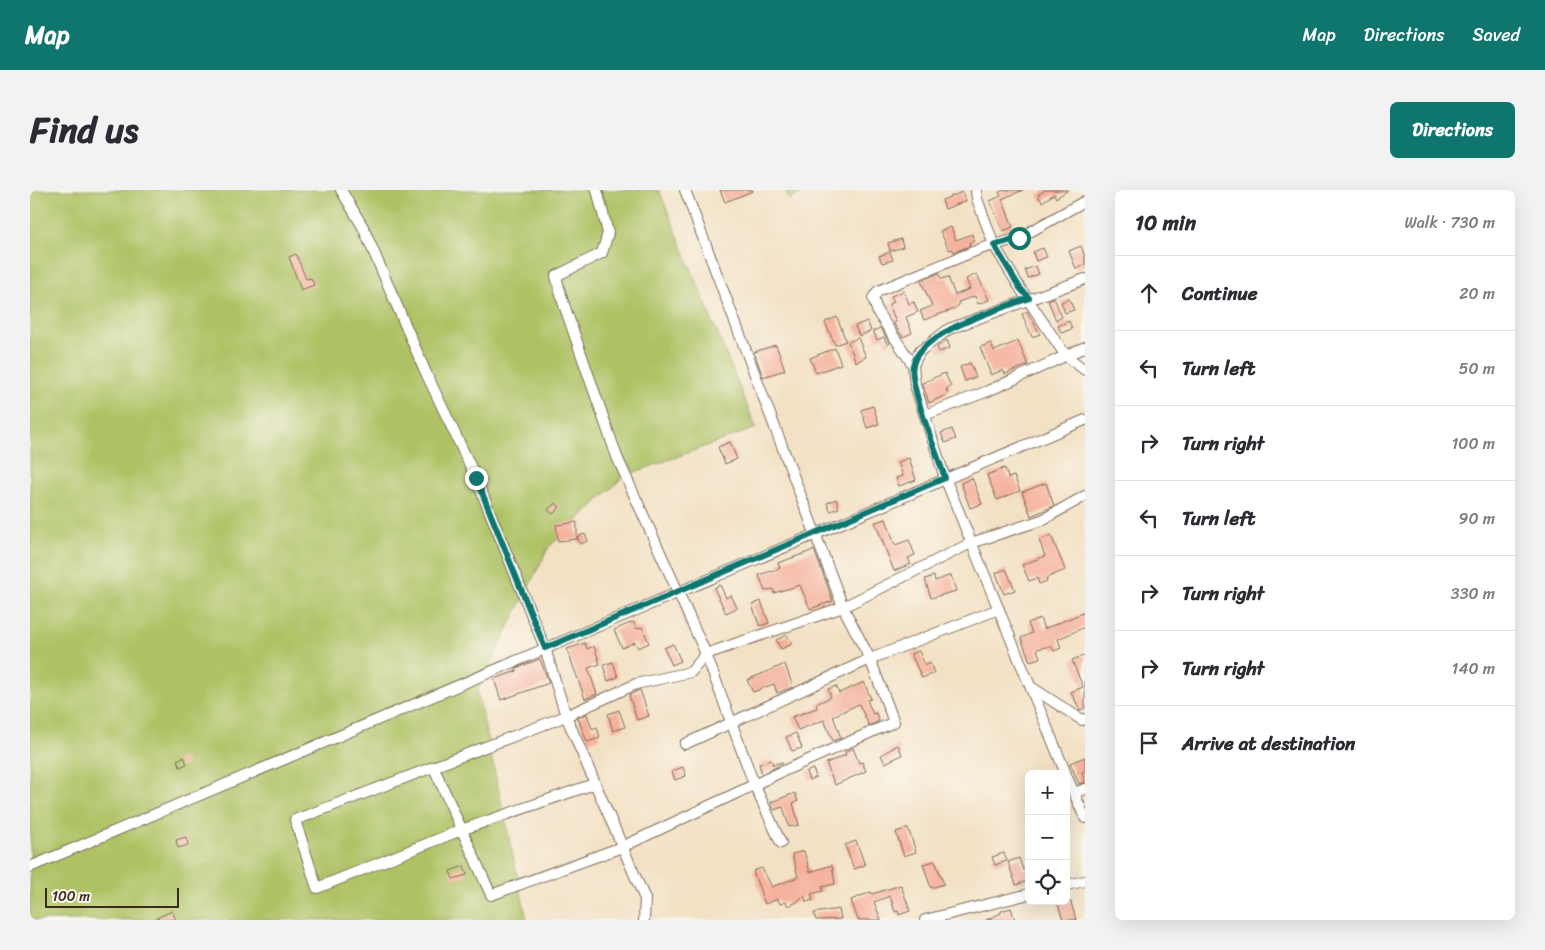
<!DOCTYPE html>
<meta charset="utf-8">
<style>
body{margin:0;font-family:Sriracha,sans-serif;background:#f2f2f3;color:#2b2b33}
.controls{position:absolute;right:15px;bottom:15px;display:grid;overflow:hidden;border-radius:8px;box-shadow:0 5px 20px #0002}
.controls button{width:45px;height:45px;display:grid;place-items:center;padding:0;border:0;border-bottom:1px solid #e1e1e2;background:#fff;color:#2b2b33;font:25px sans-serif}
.scale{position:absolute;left:15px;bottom:12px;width:134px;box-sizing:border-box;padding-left:5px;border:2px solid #3b2a1e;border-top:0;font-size:14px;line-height:18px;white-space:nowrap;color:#3b2a1e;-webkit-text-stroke:4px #fbf7ec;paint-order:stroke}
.stop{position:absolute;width:15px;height:15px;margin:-11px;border:4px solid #0f766e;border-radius:50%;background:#fff}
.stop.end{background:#0f766e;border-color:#fff;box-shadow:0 1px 5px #0008}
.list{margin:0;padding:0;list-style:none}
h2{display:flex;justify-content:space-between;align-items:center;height:65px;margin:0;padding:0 20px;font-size:21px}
h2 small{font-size:16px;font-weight:400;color:#7c7c81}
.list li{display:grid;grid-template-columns:32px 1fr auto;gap:15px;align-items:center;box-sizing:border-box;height:75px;padding:0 20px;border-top:1px solid #e1e1e2}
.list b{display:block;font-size:19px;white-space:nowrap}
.list em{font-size:16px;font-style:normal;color:#7c7c81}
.icon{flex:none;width:28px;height:28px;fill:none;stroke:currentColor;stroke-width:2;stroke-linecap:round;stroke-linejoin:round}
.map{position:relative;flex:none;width:1055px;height:730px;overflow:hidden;border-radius:8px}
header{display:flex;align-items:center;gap:30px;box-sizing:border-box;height:70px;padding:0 25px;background:#0f766e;color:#fff}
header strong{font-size:24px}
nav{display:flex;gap:28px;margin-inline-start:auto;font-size:18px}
.intro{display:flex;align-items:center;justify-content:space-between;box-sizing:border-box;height:120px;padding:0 30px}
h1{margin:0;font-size:35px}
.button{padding:12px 22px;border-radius:8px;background:#0f766e;color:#fff;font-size:18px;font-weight:700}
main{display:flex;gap:30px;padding:0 30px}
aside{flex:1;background:#fff;border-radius:8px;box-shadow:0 5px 20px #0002}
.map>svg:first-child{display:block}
</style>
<header>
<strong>Map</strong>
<nav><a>Map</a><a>Directions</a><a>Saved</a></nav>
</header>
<div class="intro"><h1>Find us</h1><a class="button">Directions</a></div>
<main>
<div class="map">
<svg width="1055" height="730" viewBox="0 0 1055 730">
<rect width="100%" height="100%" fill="#fbf7ec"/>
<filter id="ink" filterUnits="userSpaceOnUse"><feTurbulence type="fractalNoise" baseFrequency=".02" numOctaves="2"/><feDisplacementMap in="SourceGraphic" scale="10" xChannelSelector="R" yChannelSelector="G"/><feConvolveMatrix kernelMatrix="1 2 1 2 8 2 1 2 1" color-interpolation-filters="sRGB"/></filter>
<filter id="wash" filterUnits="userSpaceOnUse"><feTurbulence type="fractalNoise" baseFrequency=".0096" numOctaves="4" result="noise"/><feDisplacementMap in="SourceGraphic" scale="20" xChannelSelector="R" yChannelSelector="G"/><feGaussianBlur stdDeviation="1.12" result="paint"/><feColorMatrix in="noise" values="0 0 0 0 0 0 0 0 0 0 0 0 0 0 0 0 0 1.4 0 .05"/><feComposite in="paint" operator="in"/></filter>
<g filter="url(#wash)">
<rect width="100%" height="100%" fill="#f3e1c5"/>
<!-- green -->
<g fill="#aec265" stroke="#747642">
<path d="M0 0H629L726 238 594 286 518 358 447 501 497 730H0Z"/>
<path d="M755 0H776L759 10Z"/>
</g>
<g id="blocks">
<!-- building -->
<g fill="#f5b19c">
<path d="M690 0H723V1L695 12Z"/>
<path d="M974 0H993L972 9 983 37 973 41 960 11 971 6 969 2Z"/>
<path d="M1015 0H1038L1026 8 1024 4 1012 12 1008 5Z"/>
<path d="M932 2 936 11 915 19 912 10Z"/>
<path d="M921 37 926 50 942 44 944 51 939 53 940 56 924 62 922 59 919 60 910 41Z"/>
<path d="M871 49 873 57 860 61 858 53Z"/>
<path d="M1051 56 1055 67V75L1046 79 1039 61Z"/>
<path d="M1013 58 1017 67 1006 71 1003 62Z"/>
<path d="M860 62 863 70 852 73 849 66Z"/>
<path d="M266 64 276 89 281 88 284 95 271 100 259 67Z"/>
<path d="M1006 76 1009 84 998 88 995 80Z"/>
<path d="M909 83 911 89 918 87 925 105 940 99 936 89 947 84 959 110 948 114 945 106 928 112 929 115 924 119 894 130 890 121 902 116 891 91Z"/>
<path d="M874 101 879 114 884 112 888 122 876 127 882 143 873 147 863 133 866 132 859 114 864 112 861 106Z"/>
<path d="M1024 108 1032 127 1026 130 1018 110Z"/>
<path d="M1039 109 1044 120 1035 123 1031 112Z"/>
<path d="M997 121 1010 144 1002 147 992 124Z"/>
<path d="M807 127 816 151 805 155 795 132Z"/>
<path d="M837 131 841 141 829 146 825 136Z"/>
<path d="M1039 131 1042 139 1031 143 1028 136Z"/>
<path d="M850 138 860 153 857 155 854 147 847 150 843 141Z"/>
<path d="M828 148 836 167 826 172 818 152Z"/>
<path d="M917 150 920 158 909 162 907 157Z"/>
<path d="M988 151 998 175 975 184 973 180 961 185 950 157 961 153 964 161Z"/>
<path d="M746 155 755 180 733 187 724 162Z"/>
<path d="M805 158 811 174 786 183 780 168Z"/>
<path d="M940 173 946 187 935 191 930 177Z"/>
<path d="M915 183 921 197 916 199 918 204 899 213 892 193Z"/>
<path d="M843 216 849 234 837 238 831 220Z"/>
<path d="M922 239 926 249 915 253 911 243Z"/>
<path d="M700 252 707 269 695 274 688 257Z"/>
<path d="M879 268 886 290 869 296 866 288 873 286 868 272Z"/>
<path d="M975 278 978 288 984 286 990 301 967 310 957 285Z"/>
<path d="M942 288 952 314 940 318 931 293Z"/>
<path d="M1016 293 1024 316 1001 326 992 302Z"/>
<path d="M806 309 809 318 800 321 797 313Z"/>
<path d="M525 313 530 317 523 324 518 320Z"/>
<path d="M856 329 865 355 879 350 885 365 878 368 881 374 864 381 845 332Z"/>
<path d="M547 332V349L528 351 526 335Z"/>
<path d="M555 344 558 351 550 354 547 347Z"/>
<path d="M1021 345 1035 380 1016 388 1017 391 1009 394 1007 388 999 391 992 375 1015 366 1009 350Z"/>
<path d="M784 360 803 411 780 419 770 395 744 403 743 399 735 401 729 385 750 378 748 373Z"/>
<path d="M976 379 985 400 974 404 966 383Z"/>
<path d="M921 385 926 401 901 408 895 389 904 386 905 391Z"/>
<path d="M690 395 696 408 701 405 707 418 696 423 684 398Z"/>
<path d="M731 411 739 433 730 436 722 415Z"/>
<path d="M1055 422V437L1028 449 1031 458 1024 461 1021 456 1007 459 1010 468 1000 471 991 448 1002 443 998 433 1010 428 1014 439Z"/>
<path d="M603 432 607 439 612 437 619 453 608 458 605 452 592 458 584 440Z"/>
<path d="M757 445 762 454 751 459 746 450Z"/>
<path d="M555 453 557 459 564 456 570 474 558 478 567 504 555 509 537 459Z"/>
<path d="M643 454 651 471 642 475 634 458Z"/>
<path d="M889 461 895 475 900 473 904 483 892 488 881 464Z"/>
<path d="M1055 465V518L1050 520 1041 502 1053 497 1042 470Z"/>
<path d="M510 469 519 493 471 510 464 489 487 481 486 478Z"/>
<path d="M583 472 588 487 578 491 573 475Z"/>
<path d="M755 474 763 497 747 503 744 494 723 502 717 490Z"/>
<path d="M834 492 841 509 837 510 843 524 846 523 849 531 839 536 829 514 803 526 811 548 808 549 803 551 794 530 768 540 762 527 787 518 786 514 801 507 798 499 806 496 809 503Z"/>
<path d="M610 500 619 526 607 530 599 505Z"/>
<path d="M589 520 595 537 583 541 578 524Z"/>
<path d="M557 524 562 539 567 537 570 548 557 552 548 528Z"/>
<path d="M766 543 772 558 762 561 756 547Z"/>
<path d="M868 555 872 565 855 573 851 565Z"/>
<path d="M823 558 829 573 832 572 836 581 805 595 796 573 816 565 815 562Z"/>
<path d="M154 567 157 574 150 577 147 570Z"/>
<path d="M1055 567V581L1052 582 1055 592 1049 594 1040 573Z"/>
<path d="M741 570 743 575 752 572V574L732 584 729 574Z"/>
<path d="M653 577 656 586 645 590 642 581Z"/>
<path d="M783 579 786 587 779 590 776 582Z"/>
<path d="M765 603 768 611 763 613 769 635 759 637 753 617 744 620 741 612Z"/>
<path d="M878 638 886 662 874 666 866 642Z"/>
<path d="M156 647 158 655 148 658 146 650Z"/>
<path d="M826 651 835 675 824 679 815 655Z"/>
<path d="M774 661 780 682 802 675 805 694 792 697 793 701 781 704 783 710 776 712 774 705 767 712 758 716 756 712 750 714 748 709 735 714 723 681 732 678 742 697 768 687 762 664Z"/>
<path d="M974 663 977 671 965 675 962 667Z"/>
<path d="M989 668 993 680 999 678V690L986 695 978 672Z"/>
<path d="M905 671 914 694 901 698 893 674Z"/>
<path d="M434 676 437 685 423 689 420 681Z"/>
<path d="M871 695 880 721 869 725 868 721 865 722 860 706 844 712 851 730H828L821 710 841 702 842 704Z"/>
<path d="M1027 711 1041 712 1046 730H1033Z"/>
<path d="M981 718 985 730H956L971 723V721Z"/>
<path d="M809 719 811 729 786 730 784 723Z"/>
<path d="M142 721 146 730H122Z"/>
</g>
</g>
</g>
<g filter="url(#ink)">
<use href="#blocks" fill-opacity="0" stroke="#7b6a58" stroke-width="1"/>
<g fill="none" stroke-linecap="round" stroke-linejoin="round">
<!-- minor casing -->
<g stroke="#7b6a58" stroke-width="12">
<g id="minor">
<path d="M311 0 333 37 396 183 446 288 515 458 536 526 615 709 614 730"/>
<path d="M567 0 578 43 572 63 526 86 532 109 587 267 676 464 724 594 751 653"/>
<path d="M946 0 947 9 964 55 990 98 1036 166 1055 180"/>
<path d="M883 175 848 123 843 108 848 101 950 59 989 48 1055 11"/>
<path d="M895 225 958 201 1055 157"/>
<path d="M1001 497 1052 530 1055 529"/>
<path d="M655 554 840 469 969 419"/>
<path d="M404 578 461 705 592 657 749 583 864 532 840 469 813 417 655 0"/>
<path d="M1036 584 915 288 885 195 883 175 890 161 919 139 1055 89"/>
<path d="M1036 585 1055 628"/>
<path d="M564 594 431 640 287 698 265 630 536 526 606 494 661 482 676 464 813 417 941 353 1012 330 1055 306"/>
<path d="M1044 603 1055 599"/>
<path d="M0 677 1055 230"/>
<path d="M1036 695 1055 691"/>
<path d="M895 730 999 704"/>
</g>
</g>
<!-- minor -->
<use href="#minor" stroke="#fff" stroke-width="10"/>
</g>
</g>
<g fill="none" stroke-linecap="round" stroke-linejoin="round" filter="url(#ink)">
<!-- route -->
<path stroke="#0f766e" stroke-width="6" d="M446 288 515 458 915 288C908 266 878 194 883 175 890 142 970 119 999 108L990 98 964 55 989 48"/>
</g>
</svg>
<div class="controls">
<button>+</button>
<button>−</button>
<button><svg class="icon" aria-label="locate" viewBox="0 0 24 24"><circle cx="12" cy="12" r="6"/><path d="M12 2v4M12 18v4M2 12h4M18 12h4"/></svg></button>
</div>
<div class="scale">100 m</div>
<div class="stop" style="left:989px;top:48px"></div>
<div class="stop end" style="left:446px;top:288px"></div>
</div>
<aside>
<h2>10 min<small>Walk · 730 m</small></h2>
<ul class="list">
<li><svg class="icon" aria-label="ahead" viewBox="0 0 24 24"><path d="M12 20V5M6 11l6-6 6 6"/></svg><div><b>Continue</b></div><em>20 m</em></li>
<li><svg class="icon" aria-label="left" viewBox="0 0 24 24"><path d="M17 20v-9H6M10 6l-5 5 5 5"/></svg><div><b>Turn left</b></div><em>50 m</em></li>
<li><svg class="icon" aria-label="right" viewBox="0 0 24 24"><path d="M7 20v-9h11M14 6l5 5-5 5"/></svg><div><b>Turn right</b></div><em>100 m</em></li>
<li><svg class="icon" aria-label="left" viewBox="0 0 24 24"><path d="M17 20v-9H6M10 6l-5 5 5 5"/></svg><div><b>Turn left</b></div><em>90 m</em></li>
<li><svg class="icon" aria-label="right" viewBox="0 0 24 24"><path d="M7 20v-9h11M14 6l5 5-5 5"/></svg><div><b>Turn right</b></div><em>330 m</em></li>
<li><svg class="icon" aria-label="right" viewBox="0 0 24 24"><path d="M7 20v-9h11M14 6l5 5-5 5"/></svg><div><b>Turn right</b></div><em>140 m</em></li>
<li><svg class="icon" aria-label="arrive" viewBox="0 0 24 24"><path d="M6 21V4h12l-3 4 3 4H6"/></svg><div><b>Arrive at destination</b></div></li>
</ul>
</aside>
</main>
